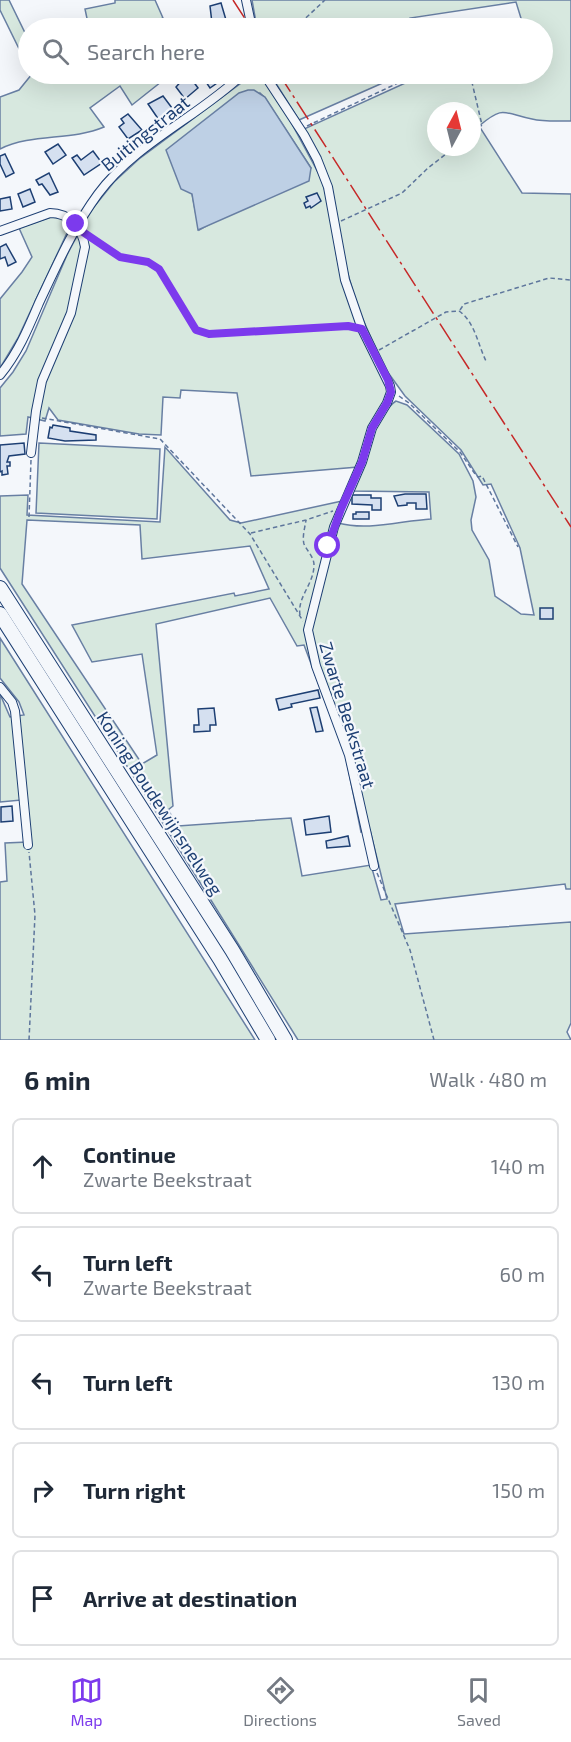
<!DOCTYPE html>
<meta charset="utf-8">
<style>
body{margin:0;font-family:"Exo 2",sans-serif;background:#f2f2f3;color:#1f2937}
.compass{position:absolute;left:427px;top:102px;width:54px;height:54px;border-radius:50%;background:#fff;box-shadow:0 6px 24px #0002;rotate:7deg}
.stop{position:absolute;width:18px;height:18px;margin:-14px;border:4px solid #7c3aed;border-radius:50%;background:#fff}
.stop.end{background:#7c3aed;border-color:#fff;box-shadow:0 2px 6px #0008}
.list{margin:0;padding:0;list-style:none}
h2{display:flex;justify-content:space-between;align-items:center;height:78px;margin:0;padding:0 24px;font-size:26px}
h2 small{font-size:20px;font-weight:400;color:#747a83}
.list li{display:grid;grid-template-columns:39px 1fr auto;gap:18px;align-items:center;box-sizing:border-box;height:96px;margin:0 12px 12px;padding:0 12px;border:2px solid #e0e1e3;border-radius:9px}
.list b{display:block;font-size:22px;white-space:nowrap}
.list p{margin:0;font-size:20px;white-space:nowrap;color:#747a83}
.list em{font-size:20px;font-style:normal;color:#747a83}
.icon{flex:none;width:33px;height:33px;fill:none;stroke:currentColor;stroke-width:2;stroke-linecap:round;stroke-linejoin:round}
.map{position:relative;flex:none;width:571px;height:1040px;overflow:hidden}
.search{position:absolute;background:#fff;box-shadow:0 6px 24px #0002;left:18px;right:18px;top:18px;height:66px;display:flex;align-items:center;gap:15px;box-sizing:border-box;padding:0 21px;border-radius:33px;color:#747a83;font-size:22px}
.sheet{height:618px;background:#fff}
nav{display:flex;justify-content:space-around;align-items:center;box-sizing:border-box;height:84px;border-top:2px solid #e0e1e3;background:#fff;font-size:16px;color:#747a83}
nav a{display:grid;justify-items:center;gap:3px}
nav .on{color:#7c3aed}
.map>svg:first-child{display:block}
</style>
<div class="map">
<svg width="571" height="1040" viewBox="0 0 571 1040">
<rect width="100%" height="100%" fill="#f4f7fb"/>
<!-- green -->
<g fill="#d7e8df" stroke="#687fa3" stroke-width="1.5" fill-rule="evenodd">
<path d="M0 0H9L28 39V67L0 10Z"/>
<path d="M115 0H155L163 18 147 24 150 28H89L85 9 115 3Z"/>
<path d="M252 0H571V121C558 121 544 122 532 119 503 113 504 105 479 126L522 193 571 194V889H566L565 884 395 904 404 934 571 922V1023L567 1032 571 1040H298L143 791 0 568V496L28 495 27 515 160 522 165 447 230 520 241 523 342 501 338 523C368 531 400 521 431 519L429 492 352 491C361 467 376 414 396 401L407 405 459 454 473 481 476 497 471 520 472 530 489 560 495 596 521 614 534 615 520 548 491 484 483 485 461 450 405 396 384 367 357 306 346 267 331 187 304 129 425 74H542V28H524L516 2 410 18 412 28H257ZM436 111H472V147H436ZM27 520 140 525 142 559 250 546 269 589 235 596 234 593 72 625 92 662 142 654 157 755 142 764 22 584ZM270 598 297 646 304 645 333 722 341 719 349 747 344 748 361 832 370 830 387 899 381 900 371 865 302 876 291 818 178 826 168 810 173 806 156 624Z"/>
<path d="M32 74H171L132 105 120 86 90 108 104 127C71 141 32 133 0 149V97L19 90Z"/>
<path d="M270 74H403L299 120Z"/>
<path d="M252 75 264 79 279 100 321 178 330 207 337 258 342 281 387 389V397L358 467 251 476 237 393 181 390 180 398 163 397 161 435 139 434 58 420 49 408 45 421 28 417 26 434 0 436V388L13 372 26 351 67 255 89 213 114 182 139 159ZM260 93 265 98 311 168 199 230 192 194Z"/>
<path d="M51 217 61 218 67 226V233L18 338 0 368V299L22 272 32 257 19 228Z"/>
<path d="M39 443 160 449 157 519 36 513Z"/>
<path d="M0 638 255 1040H0V882L7 881 5 843 28 842 21 800 0 802V694L10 717 24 715 19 702 0 678Z"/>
</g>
<!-- water -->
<path fill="#bed0e5" stroke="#687fa3" stroke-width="1.5" d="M248 90H254L265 97 311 168 309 181 198 230 192 194 181 189 166 150 239 93Z"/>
<!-- building -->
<g fill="#d5e0f0" stroke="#1d3f73" stroke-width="1.5">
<path d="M221 3 226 20 212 23 210 6Z"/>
<path d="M212 74H230L210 88 204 79Z"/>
<path d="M185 77 187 80 190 77 198 88 185 99 176 87Z"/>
<path d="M163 96 172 108 159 120 148 104Z"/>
<path d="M128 114 142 130 128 139 119 127 124 123 121 119Z"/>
<path d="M58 144 66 155 53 164 45 152Z"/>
<path d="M93 151 102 163 84 175 72 158 77 155 81 160Z"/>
<path d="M5 154 14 173 6 177 0 164V156Z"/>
<path d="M49 173 58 192 50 195 42 184 39 185 36 180Z"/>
<path d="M30 189 35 202 23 207 18 194Z"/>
<path d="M317 193 321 201 311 208 310 206 306 208 304 203 308 201 306 197Z"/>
<path d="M10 197 12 209 0 211V199Z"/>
<path d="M6 244 16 262 8 266 5 257 0 259V247Z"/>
<path d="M53 425 70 428V431L96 435V440L65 441 48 438 50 427 52 428Z"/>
<path d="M24 443 25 454 9 456 7 462H10V466H7L8 474 2 475V471L0 472V445Z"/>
<path d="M405 494H426L427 509H416V503H407V505L398 506 394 496Z"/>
<path d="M352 495H371V498H381V510H372V505L352 504Z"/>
<path d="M356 512H369V519H353V514H356Z"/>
<rect x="540" y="608" width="13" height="11"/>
<path d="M318 690 320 698 291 704 292 707 279 710 276 699Z"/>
<path d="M317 707 323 731 316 732 310 708Z"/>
<path d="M214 708 216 725H210V731L194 732V725H199L198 709Z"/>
<path d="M12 806 13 821 1 822V807Z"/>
<path d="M329 816 331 832 306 835 304 820Z"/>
<path d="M348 836 350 846 327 848 326 841Z"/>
</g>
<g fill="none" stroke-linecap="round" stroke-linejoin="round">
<!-- street casing -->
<g stroke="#1d3f73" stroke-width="10">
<g id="street">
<path d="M246 0 252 28"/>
<path d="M264 74 304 135 317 159 328 187 345 280 362 329 390 386 391 392 387 403 372 428 362 462 334 527 308 630 316 666 349 755 374 866"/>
<path d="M0 231 50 213C70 213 82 228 85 247L71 313 42 381 36 411 31 453"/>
<path d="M0 375C18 353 28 329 39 303 57 265 73 228 98 194 136 143 198 117 243 74"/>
<path d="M0 687 12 702 15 711 28 845"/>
</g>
</g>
<!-- highway casing -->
<g stroke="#1d3f73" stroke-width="16">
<g id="highway">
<path d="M0 588 232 950 285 1040"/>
<path d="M0 614 220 959 268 1040"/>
</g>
</g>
<!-- path -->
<g stroke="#5e769c" stroke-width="1.5" stroke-dasharray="4.5 3" stroke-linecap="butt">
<path d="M295 28 325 0"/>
<path d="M470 74 482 125 472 133"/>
<path d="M307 126 417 74"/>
<path d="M341 221 402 193 428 168 455 147"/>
<path d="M91 238 120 257 148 262 159 269 188 319 196 330 209 334 352 327"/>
<path d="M460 310 464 304 549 278 571 280"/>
<path d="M379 350 446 312 459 311C475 322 478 345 486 361"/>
<path d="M399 396 409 403 460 452 475 474 478 477 482 476 518 547"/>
<path d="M42 418 160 439 250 534 303 621"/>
<path d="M29 517 31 460"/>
<path d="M251 533 306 520 333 511"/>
<path d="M300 615C297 597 314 584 314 565 314 557 307 551 304 544 302 537 305 527 306 520"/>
<path d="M377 873 410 950 434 1040"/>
<path d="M29 1040 35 915 29 852"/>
</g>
<!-- street -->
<use href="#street" stroke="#f4f7fb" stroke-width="8"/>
<!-- highway -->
<use href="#highway" stroke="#f4f7fb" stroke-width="14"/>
<!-- power -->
<g stroke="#c62828" stroke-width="1.5" stroke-dasharray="21 4.5 3 4.5" stroke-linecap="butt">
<path d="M233 0 251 28"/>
<path d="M279 74 571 527"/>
</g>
</g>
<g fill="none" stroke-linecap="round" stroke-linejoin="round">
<!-- route -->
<path stroke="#7c3aed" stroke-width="8" d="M76 224 80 230 120 257 148 262 159 269 196 330 209 334 348 326 362 329 388 380 391 392 387 403 372 428 362 462 341 509 328 546"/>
</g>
<g text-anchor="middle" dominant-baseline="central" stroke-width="4.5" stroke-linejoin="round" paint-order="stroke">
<!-- street labels -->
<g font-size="18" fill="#1d3f73" stroke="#f4f7fb">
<text transform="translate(145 133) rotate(-39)">Buitingstraat</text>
<text transform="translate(348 715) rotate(73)">Zwarte Beekstraat</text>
<text transform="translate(160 803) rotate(57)">Koning Boudewijnsnelweg</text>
</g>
</g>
</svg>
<svg class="compass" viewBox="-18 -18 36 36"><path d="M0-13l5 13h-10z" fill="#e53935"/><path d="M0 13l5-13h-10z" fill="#747a83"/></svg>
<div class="stop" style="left:328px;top:546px"></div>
<div class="stop end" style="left:76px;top:224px"></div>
<div class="search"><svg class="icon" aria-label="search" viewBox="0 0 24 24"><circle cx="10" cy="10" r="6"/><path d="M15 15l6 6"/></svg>Search here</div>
</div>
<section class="sheet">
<h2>6 min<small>Walk · 480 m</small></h2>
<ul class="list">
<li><svg class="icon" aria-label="ahead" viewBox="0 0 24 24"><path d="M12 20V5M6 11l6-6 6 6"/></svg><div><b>Continue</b><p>Zwarte Beekstraat</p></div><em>140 m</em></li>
<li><svg class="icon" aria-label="left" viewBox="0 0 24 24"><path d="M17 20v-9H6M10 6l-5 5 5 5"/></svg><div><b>Turn left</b><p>Zwarte Beekstraat</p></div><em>60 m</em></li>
<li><svg class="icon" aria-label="left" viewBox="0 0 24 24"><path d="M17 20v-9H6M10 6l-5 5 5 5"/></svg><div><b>Turn left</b></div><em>130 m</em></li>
<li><svg class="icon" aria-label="right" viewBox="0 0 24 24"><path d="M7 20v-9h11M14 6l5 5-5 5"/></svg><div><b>Turn right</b></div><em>150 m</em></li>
<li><svg class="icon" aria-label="arrive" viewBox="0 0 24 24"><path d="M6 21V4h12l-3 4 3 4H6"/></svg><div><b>Arrive at destination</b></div></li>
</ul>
</section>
<nav>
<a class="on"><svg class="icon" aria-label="map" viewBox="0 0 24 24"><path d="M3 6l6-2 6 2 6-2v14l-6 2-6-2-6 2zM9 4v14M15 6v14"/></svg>Map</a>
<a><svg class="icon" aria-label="directions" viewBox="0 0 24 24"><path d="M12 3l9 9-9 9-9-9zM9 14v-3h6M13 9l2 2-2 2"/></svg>Directions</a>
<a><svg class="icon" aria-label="saved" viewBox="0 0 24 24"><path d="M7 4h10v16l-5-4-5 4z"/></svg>Saved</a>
</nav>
